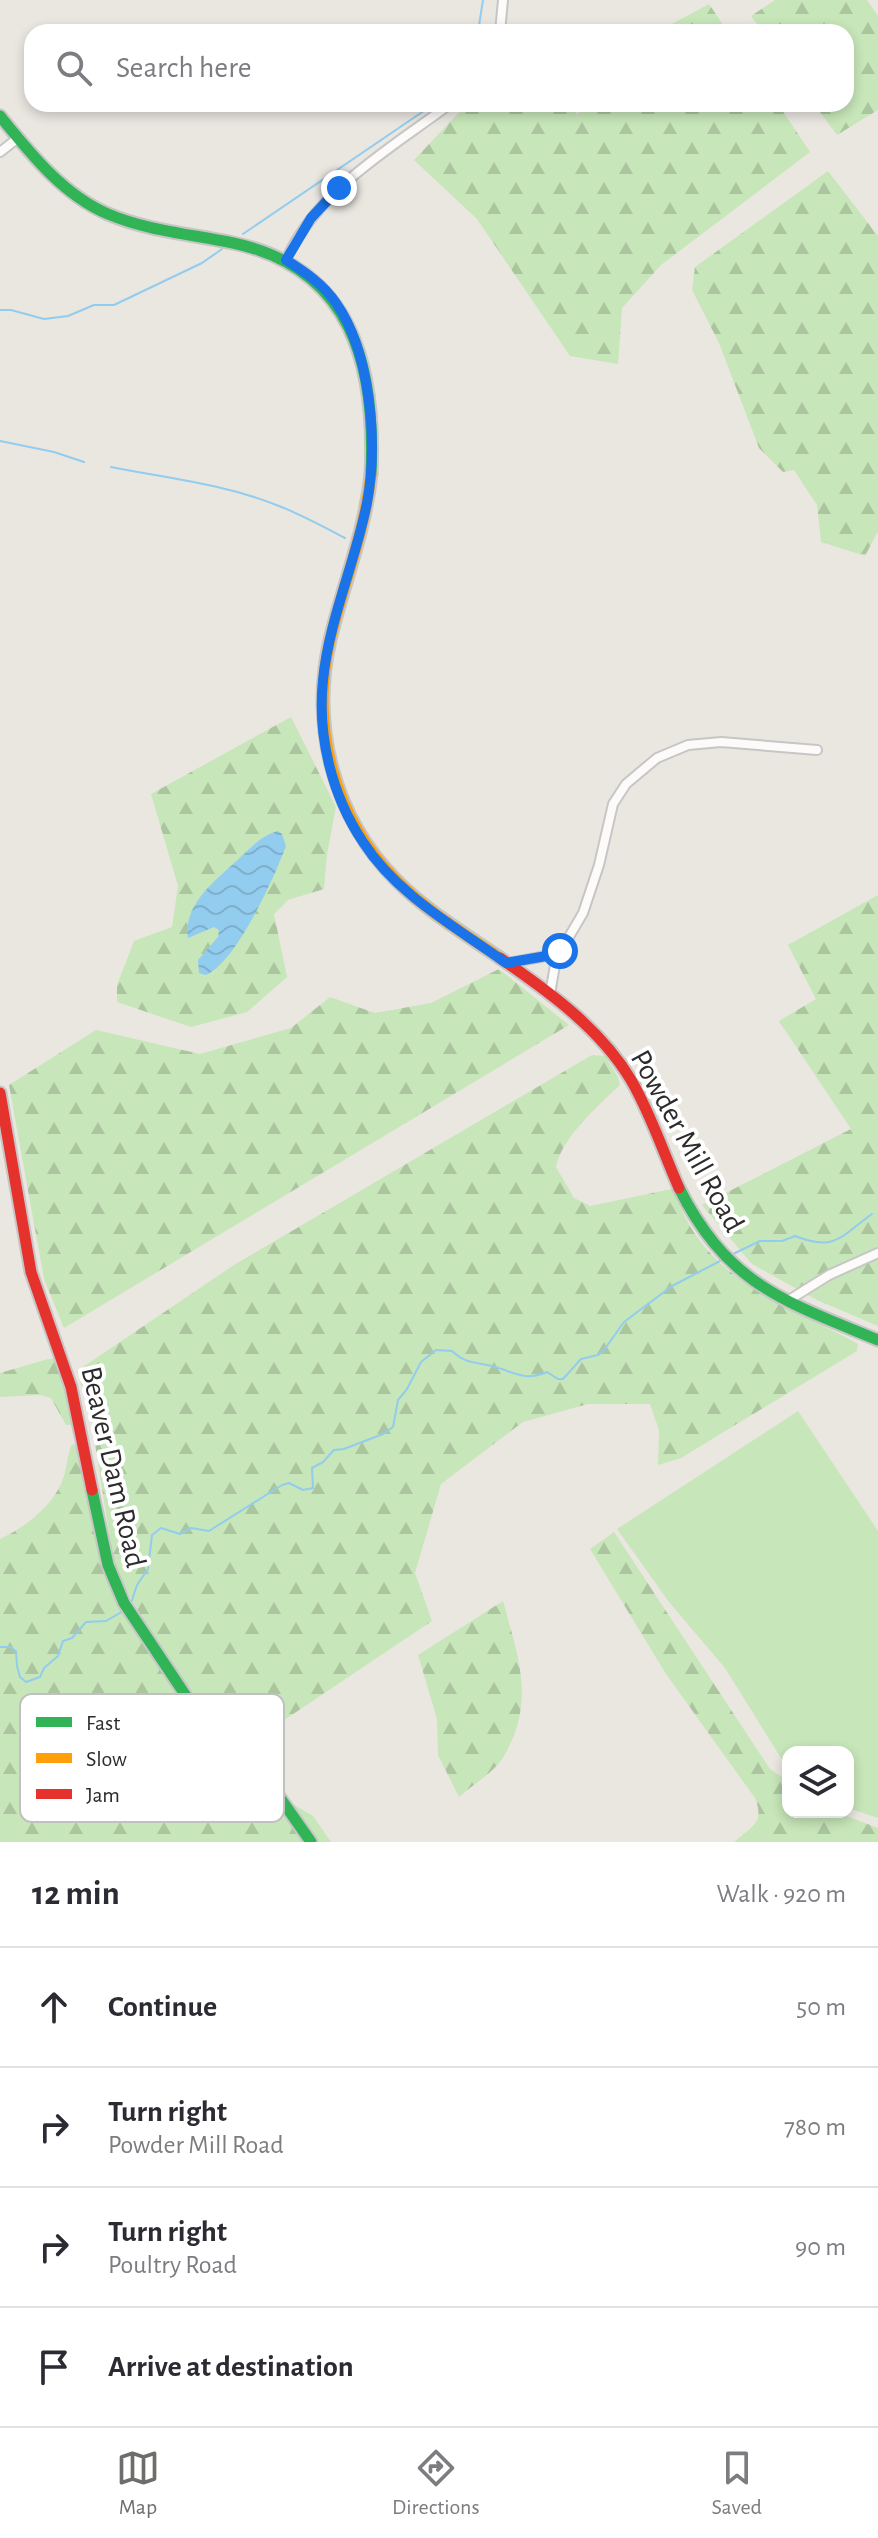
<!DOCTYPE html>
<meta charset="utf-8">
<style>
body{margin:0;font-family:"Alegreya Sans",sans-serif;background:#f7f7f7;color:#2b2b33}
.controls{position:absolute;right:24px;bottom:24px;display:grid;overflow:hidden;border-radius:16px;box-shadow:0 4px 12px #0003}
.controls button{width:72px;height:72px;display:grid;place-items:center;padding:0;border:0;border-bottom:2px solid #e1e1e2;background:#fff;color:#2b2b33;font:40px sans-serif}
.stop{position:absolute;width:24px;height:24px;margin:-18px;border:6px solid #1a73e8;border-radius:50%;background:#fff}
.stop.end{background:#1a73e8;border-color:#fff;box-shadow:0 2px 8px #0008}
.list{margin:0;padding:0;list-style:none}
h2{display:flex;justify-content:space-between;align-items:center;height:104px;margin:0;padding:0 32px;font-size:34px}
h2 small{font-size:26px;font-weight:400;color:#7c7c81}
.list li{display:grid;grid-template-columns:52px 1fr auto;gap:24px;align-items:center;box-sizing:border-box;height:120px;padding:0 32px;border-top:2px solid #e1e1e2}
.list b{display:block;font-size:30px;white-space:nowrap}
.list p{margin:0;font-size:26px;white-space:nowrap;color:#7c7c81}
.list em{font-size:26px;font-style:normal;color:#7c7c81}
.icon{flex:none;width:44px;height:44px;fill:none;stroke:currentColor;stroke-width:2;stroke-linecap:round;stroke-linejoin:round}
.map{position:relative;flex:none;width:878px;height:1842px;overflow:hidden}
.search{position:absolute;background:#fff;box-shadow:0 4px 12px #0003;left:24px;right:24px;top:24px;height:88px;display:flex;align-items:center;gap:20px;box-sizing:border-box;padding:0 28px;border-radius:24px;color:#7c7c81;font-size:30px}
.sheet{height:584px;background:#fff}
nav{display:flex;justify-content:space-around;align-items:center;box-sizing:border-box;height:112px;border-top:2px solid #e1e1e2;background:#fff;font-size:22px;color:#7c7c81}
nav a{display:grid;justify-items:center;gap:4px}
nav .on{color:#6e6d6b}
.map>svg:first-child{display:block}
</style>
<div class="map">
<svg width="878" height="1842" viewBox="0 0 878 1842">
<defs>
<pattern id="forest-firs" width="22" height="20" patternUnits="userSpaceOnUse" patternTransform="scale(2)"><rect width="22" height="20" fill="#c7e6b9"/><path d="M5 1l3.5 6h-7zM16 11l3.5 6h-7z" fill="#abc59f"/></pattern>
<pattern id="water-waves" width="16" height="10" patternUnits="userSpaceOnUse" patternTransform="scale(2)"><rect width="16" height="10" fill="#92ccee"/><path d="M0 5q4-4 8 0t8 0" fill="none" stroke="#7eafcc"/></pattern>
</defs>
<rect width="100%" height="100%" fill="#eae7e1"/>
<!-- green -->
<path fill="#c7e6b9" d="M798 1411 878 1531V1818L848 1808V1752H788V1767L784 1763 725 1668 669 1602 617 1529Z"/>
<!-- forest -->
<g fill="url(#forest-firs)">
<path d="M775 0H867L878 16V110L837 135 814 104H846V32H763L751 16Z"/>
<path d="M709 4 728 32H657Z"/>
<path d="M467 104H568L577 114 593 104H778L810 152 661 265 622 308 618 364 570 356 477 219 414 160Z"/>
<path d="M828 171 878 236V531L865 556 821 542 817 505 794 470 783 472 759 448 719 343 692 290 695 267Z"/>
<path d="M291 717 336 807 327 854 324 889 288 900 274 914 287 977 247 1012 191 1027 117 1002V985L134 941 172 927 178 886 151 794Z"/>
<path d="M878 895V1326L817 1300 752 1264 702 1205 851 1129 779 1021 816 999 788 945Z"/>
<path d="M499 969 569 1025 64 1328 44 1279 9 1085 96 1030 200 1054 291 1028 330 997 375 1013 431 1003Z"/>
<path d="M592 1055 605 1056 618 1077 620 1085C598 1106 562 1137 556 1167L574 1198 590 1206 672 1189C680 1205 687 1224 698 1238 737 1292 803 1313 858 1344L857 1351 681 1458 658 1465 659 1430 650 1404H588L523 1422 441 1484 415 1573 432 1621 244 1747 215 1723 157 1643 115 1571 91 1418 77 1371 234 1265Z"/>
<path d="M62 1358 78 1424 66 1425 51 1398 41 1395 0 1397V1373L48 1359Z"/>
<path d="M72 1444 84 1449 118 1592 188 1699 278 1795 313 1816 331 1842H0V1539C26 1527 55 1505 64 1476 67 1466 67 1455 72 1444Z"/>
<path d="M614 1532 770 1769 788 1781V1812H836L878 1828V1842H734C752 1826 765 1823 755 1798L666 1674 590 1549Z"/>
<path d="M503 1601C518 1657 536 1701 504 1756 495 1772 472 1785 459 1797L438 1755 437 1719 418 1655Z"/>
</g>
<!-- water -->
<path fill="url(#water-waves)" d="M278 831 282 834 286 846C274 878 237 961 206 975L199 973 198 960 218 937 219 930 214 927 188 938C183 907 212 883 232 865 247 852 259 836 278 831Z"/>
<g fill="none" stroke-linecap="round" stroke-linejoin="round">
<!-- stream -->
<g stroke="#92ccee" stroke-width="2">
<path d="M478 32 483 0"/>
<path d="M243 234 434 104"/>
<path d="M0 310H11L44 319 68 316 94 305H114L202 263 222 249"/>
<path d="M0 441 54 452 84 462"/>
<path d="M111 467C167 478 225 484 279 506 302 515 324 527 345 538"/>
<path d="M729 1256 760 1241H782L795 1236C836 1252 841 1236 872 1214"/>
<path d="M130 1606 137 1585 148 1569 152 1535 161 1528 180 1534 191 1528 209 1531 282 1485 289 1483 303 1490 313 1488 312 1468 323 1462 334 1450 344 1449 383 1434 393 1427 398 1400 407 1389 421 1362 436 1350 452 1351C466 1364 475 1362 492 1366 515 1372 523 1382 547 1372L558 1379H563L581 1359 598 1355 604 1350 624 1322 672 1286 720 1261"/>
<path d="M0 1647H10L16 1651 17 1666 20 1677 26 1682 40 1677 44 1668 58 1656 63 1641 72 1638 86 1622 106 1621 125 1610"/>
</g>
<!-- street casing -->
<g stroke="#c7c6c6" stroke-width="12">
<g id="street">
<path d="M500 32 503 0"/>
<path d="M0 152 18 138"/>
<path d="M286 260C318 189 390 149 450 104"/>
<path d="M507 963 558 954"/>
<path d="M550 994 556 959 583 913 599 865 613 804 626 784 657 758 688 745 721 742 817 750"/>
<path d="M789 1300 829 1275 878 1253"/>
</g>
</g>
<!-- fast casing -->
<g stroke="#c7c6c6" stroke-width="15">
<g id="fast">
<path d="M0 116C30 153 63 195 108 214 148 231 191 234 233 243 352 268 376 365 371 474"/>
<path d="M679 1188C728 1285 784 1301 878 1340"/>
<path d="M92 1490 108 1565 124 1603 188 1699 218 1734 278 1795 311 1842"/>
</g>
</g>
<!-- slow casing -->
<g stroke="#c7c6c6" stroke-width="15">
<path id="slow" d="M371 474C365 532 343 585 330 640 310 727 334 818 397 881 427 911 465 934 500 958"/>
</g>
<!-- jam casing -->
<g stroke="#c7c6c6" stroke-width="15">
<g id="jam">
<path d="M500 958C548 991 601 1029 631 1080 651 1114 663 1152 679 1188"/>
<path d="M0 1093 31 1272 71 1387 92 1490"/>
</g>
</g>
<!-- street -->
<use href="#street" stroke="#fcfbfa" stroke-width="8"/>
<!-- fast -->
<use href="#fast" stroke="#30b455" stroke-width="11"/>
<!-- slow -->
<use href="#slow" stroke="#ff9f0a" stroke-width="11"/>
<!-- jam -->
<use href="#jam" stroke="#e5322d" stroke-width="11"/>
</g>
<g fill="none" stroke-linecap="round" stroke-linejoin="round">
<!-- route -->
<path stroke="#1a73e8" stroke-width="10" d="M339 188 311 218 286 260C305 272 323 284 336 303 371 353 378 444 367 503 355 563 329 620 323 680 317 736 332 796 363 842 397 895 456 927 506 963L558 954 560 951"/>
</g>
<g text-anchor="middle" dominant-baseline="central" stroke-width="8" stroke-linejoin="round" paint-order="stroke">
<!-- street labels -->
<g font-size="30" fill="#2c2c2c" stroke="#fff">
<text transform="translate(687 1141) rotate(61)">Powder Mill Road</text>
<text transform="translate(113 1467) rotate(77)">Beaver Dam Road</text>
</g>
</g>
<!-- legend -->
<rect x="20" y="1694" width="264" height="128" rx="12" fill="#fff" stroke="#c0c0c0" stroke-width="2"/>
<rect x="36" y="1717" width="36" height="10" fill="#30b455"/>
<rect x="36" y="1753" width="36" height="10" fill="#ff9f0a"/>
<rect x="36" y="1789" width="36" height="10" fill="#e5322d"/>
<g font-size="22" fill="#2c2c2c">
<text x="86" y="1730">Fast</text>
<text x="86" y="1766">Slow</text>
<text x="86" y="1802">Jam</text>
</g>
</svg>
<div class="controls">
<button><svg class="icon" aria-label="layers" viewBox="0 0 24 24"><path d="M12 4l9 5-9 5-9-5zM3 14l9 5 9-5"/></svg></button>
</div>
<div class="stop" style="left:560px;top:951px"></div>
<div class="stop end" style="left:339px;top:188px"></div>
<div class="search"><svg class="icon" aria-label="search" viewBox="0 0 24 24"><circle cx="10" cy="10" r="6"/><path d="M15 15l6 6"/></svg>Search here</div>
</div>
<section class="sheet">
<h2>12 min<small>Walk · 920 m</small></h2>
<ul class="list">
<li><svg class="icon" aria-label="ahead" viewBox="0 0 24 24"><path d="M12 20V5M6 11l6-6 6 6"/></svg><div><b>Continue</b></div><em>50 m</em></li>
<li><svg class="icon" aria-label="right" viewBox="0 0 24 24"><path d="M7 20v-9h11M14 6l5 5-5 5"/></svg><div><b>Turn right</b><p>Powder Mill Road</p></div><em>780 m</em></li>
<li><svg class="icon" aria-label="right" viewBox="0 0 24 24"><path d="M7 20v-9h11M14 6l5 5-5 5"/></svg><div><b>Turn right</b><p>Poultry Road</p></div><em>90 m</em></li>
<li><svg class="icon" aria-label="arrive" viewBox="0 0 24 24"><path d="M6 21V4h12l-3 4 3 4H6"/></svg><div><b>Arrive at destination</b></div></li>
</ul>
</section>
<nav>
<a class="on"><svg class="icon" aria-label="map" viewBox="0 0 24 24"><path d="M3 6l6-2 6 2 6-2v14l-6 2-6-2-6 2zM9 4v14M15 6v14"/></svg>Map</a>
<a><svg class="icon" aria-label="directions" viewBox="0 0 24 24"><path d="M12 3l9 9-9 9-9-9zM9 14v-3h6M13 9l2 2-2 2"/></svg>Directions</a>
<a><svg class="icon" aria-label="saved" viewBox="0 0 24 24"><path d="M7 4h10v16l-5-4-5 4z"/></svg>Saved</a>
</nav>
